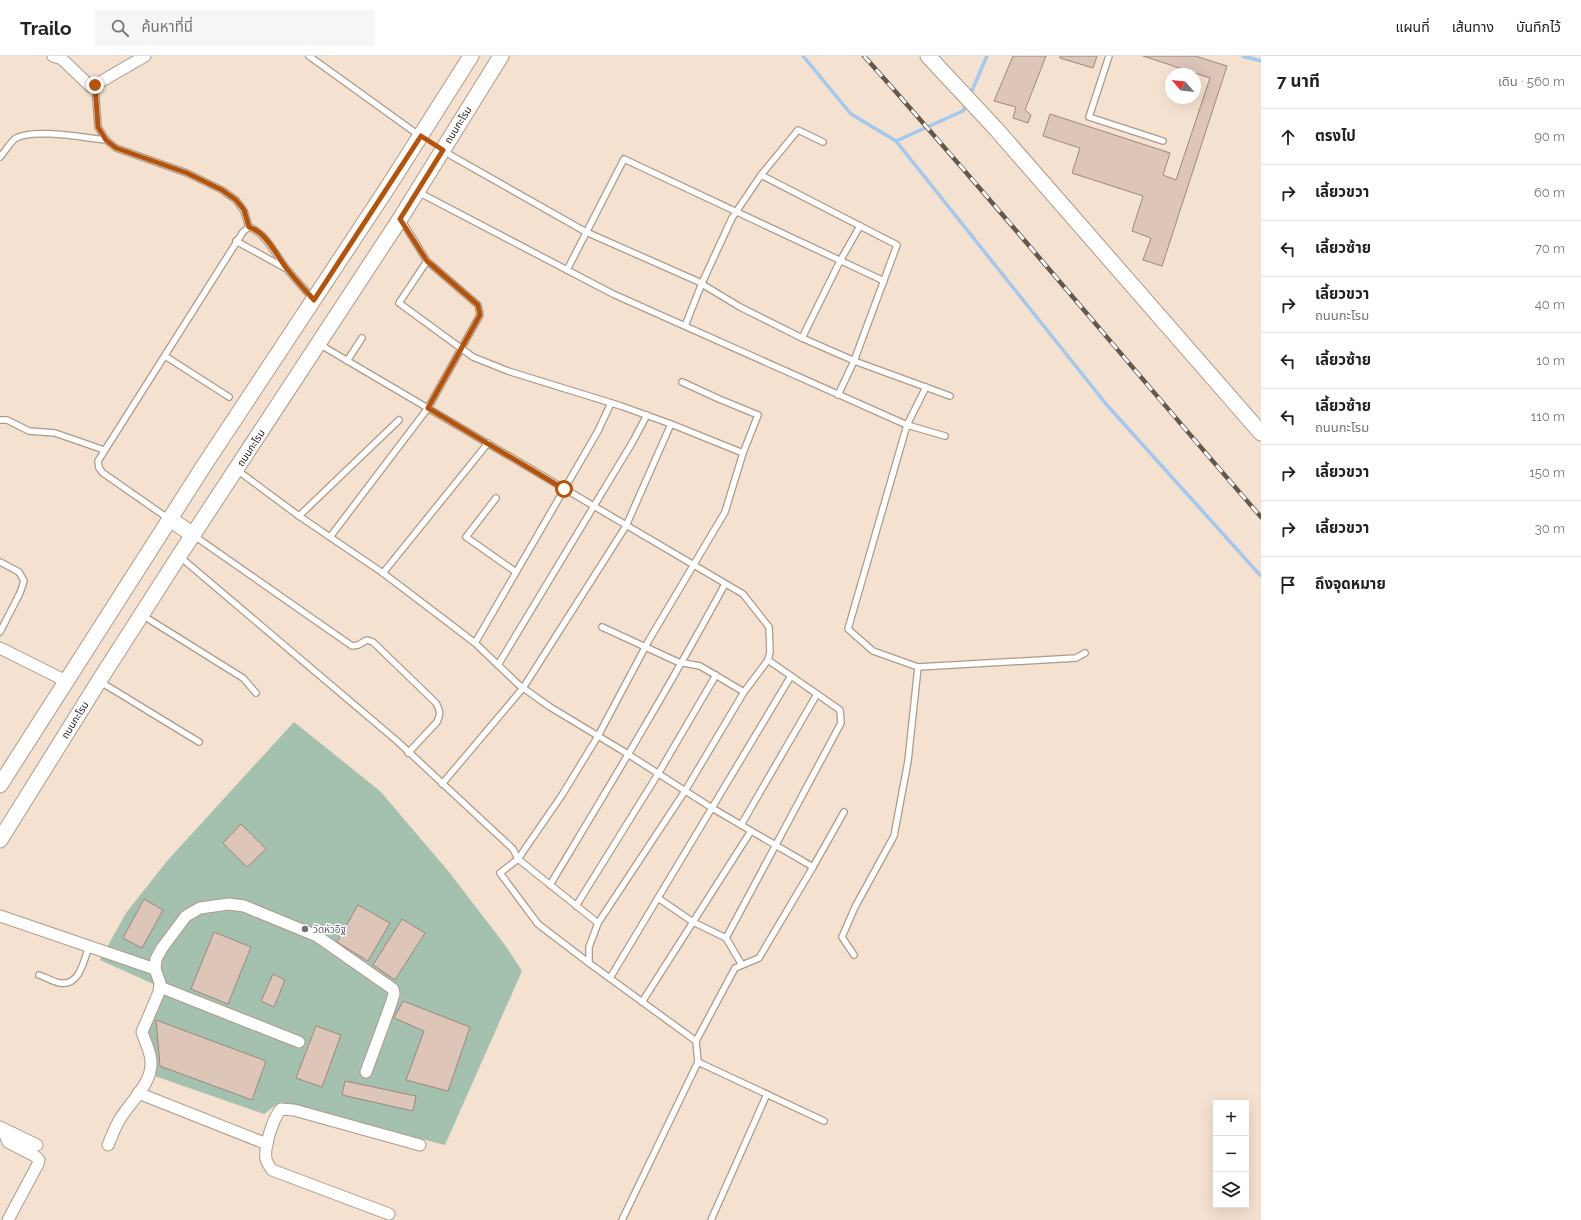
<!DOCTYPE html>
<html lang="th">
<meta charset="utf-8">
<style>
body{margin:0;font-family:Raleway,"Noto Sans Thai",sans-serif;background:#f6f6f6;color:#202124}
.controls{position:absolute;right:12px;bottom:12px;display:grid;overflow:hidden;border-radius:0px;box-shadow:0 4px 16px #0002}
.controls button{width:36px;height:36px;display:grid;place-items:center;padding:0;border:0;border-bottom:1px solid #e0e0e0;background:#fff;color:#202124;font:20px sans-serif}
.compass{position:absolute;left:1165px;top:12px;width:36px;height:36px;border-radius:50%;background:#fff;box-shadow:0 4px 16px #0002;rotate:298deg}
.stop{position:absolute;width:12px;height:12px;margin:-9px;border:3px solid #b45309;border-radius:50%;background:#fff}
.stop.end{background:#b45309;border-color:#fff;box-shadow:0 1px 4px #0008}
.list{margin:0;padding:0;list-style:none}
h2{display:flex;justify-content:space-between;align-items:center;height:52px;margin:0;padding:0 16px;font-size:17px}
h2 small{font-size:13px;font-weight:400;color:#757577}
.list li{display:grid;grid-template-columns:26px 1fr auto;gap:12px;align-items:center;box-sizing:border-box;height:56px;padding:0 16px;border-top:1px solid #e0e0e0}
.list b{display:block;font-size:15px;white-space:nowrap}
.list p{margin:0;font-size:13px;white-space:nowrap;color:#757577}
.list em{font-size:13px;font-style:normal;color:#757577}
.icon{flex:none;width:22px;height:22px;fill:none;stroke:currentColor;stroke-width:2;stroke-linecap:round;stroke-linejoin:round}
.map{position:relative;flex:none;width:1261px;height:1164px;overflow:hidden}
header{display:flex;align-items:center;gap:24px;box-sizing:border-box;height:56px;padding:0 20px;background:#fff;border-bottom:1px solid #e0e0e0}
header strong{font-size:19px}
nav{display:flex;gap:22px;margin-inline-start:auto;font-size:14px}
.search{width:280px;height:36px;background:#f6f6f6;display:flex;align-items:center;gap:10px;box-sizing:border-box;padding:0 14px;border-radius:0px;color:#757577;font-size:15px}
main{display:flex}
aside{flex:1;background:#fff}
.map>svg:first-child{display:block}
</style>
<header>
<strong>Trailo</strong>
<div class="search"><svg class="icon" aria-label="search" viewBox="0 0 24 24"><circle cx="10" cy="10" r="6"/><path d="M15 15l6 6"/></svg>ค้นหาที่นี่</div>
<nav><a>แผนที่</a><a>เส้นทาง</a><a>บันทึกไว้</a></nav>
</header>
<main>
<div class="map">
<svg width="1261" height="1164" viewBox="0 0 1261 1164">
<rect width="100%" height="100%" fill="#f4e1cf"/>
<!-- green -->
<path fill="#a3c1ae" d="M294 666 380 735 449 816 505 889 522 915 445 1089 280 1046 264 1058 149 1018 144 970 160 931 100 904 126 857 167 805Z"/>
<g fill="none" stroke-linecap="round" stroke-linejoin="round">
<!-- stream -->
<g stroke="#a2c8f0" stroke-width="3.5">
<path d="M803 0 851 58 896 85 1106 348 1261 520"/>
<path d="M1243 0 1261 5"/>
<path d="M970 39 987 0"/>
<path d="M896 85 963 55 967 47"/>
</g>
</g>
<!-- building -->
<g fill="#ddc5b8" stroke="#9e887b">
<path d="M1013 0H1046L1025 54 1031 59 1028 67 1013 62 1016 51 994 45Z"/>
<path d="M1060 0H1097L1093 12 1060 2Z"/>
<path d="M1143 0H1195L1227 10 1162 210 1143 204 1151 182 1132 175 1143 140 1072 117 1080 92 1043 80 1050 58 1170 97 1163 119 1176 124 1210 22Z"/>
<path d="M241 768 266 793 247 811 223 787Z"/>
<path d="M144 843 163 854 142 892 123 882Z"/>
<path d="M358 849 390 867 368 905 337 886Z"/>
<path d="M402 863 425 877 395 924 373 909Z"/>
<path d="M214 876 251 891 228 948 191 933Z"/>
<path d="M273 918 285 924 274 951 261 945Z"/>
<path d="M403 945 470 971 448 1035 406 1024 424 975 394 962Z"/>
<path d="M156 964 266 1005 252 1044 160 1010Z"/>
<path d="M316 970 341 979 322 1031 296 1022Z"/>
<path d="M345 1025 416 1040 413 1055 342 1039Z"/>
</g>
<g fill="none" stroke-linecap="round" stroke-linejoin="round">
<!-- service casing -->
<g stroke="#ac9b8a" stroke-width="8">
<g id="service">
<path d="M309 0 420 80"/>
<path d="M1109 0 1089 61 1163 85"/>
<path d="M95 29 98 71 106 84 116 92 187 117 222 134 236 144 244 155 249 171"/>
<path d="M443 95 586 176 697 225 740 251 802 282 857 306 950 340"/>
<path d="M0 101C5 96 10 86 16 82 34 72 85 82 106 84"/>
<path d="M761 119 897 189 854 305 838 339"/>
<path d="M418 136 613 238 907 369 945 380"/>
<path d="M236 185 285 212"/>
<path d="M427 205 399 247 473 301 508 315 621 350 671 368 743 397"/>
<path d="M567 214 624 103 884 225"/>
<path d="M685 270 702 227 732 162 761 119 798 74 823 86"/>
<path d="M802 282 840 205 860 170"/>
<path d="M319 288 743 538 769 571 770 596 768 604 840 654 841 667 726 882 693 866 658 842"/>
<path d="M165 300 229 341"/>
<path d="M347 305 362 282"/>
<path d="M926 331 907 369 848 573 873 595 918 611 1076 602 1085 597"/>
<path d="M0 364H7L29 375 55 377 104 394"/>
<path d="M237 414 299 460 383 517 441 561 475 587 519 629 550 651 623 695 712 752 813 811"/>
<path d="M496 442 466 481 516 516"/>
<path d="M299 460 399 364"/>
<path d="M169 463 103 417 99 412 98 405 243 176 249 171C266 177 275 198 286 212 294 222 304 232 312 242"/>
<path d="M193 479 352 590 358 589 367 584 373 586 436 647C440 654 441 658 437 666L408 697"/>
<path d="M330 481 428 352 480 259 478 249 427 205 402 165"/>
<path d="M179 500 397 685 513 793 518 803 598 867 589 891V907L696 985 698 1006 824 1065"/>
<path d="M0 506 19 516 24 525 20 537 0 576"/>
<path d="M383 517 488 387"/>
<path d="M142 559 243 622 256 637"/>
<path d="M602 571 678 606 700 610 744 636"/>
<path d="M475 587 598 375 611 347"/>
<path d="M498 609 632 387 647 359"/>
<path d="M99 625 199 686"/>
<path d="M442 728 523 632 626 470 671 368"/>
<path d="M741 769 817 638"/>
<path d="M550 829C610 729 670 630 725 528"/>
<path d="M576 850 658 718 716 619"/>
<path d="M598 867 685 735 744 636 768 604"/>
<path d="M726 882 742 909"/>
<path d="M854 899 842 881 855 851 894 780 908 705 918 611"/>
<path d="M589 907 538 868 500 817 518 803 562 739 598 680 649 584 725 456 743 397 758 359 719 343 682 326"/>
<path d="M39 919C45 921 53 926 60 927 80 930 84 904 89 890"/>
<path d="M610 922 791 620"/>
<path d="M642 946 751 775"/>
<path d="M696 985 735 912 759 902 813 811 844 756"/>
<path d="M622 1164 698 1006"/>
<path d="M711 1164 767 1038"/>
</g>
</g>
<!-- minor casing -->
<g stroke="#ac9b8a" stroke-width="13">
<g id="minor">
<path d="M53 0 62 3 90 30 95 29 145 0"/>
<path d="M0 592 66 625"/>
<path d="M0 860 155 913"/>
<path d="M160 931 299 986"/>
<path d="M138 1037 267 1088"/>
<path d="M0 1071 37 1089"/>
<path d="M2 1072 8 1086 35 1100 39 1104 38 1108 8 1164"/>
<path d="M108 1089C112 1080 115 1071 120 1063 130 1046 152 1028 151 1006 151 996 145 986 142 976L159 936 160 927 155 913 156 903 162 892 186 860 200 852 229 848 244 850 317 880 393 933 394 938 391 948 366 1016"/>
<path d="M389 1158 272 1114C270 1111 267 1107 266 1103 264 1091 273 1062 281 1053L294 1054 420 1089"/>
</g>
</g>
<!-- secondary casing -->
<g stroke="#ac9b8a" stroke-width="17">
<g id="secondary">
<path d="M928 0 997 74 1261 377"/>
<path d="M170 463 193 479"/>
<path d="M0 729 205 408 388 131 471 0"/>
<path d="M0 784 99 625 179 500 400 163 501 0"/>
</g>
</g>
<!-- service -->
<use href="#service" stroke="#fff" stroke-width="5.5"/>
<!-- minor -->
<use href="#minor" stroke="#fff" stroke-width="11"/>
<!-- secondary -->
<use href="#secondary" stroke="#fff" stroke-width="15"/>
<!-- rail casing -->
<g stroke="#62584e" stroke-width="4.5">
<path id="rail" d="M864 0C999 151 1128 308 1261 461"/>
</g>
<!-- rail -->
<use href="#rail" stroke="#fff" stroke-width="3" stroke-dasharray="9" stroke-linecap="butt"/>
</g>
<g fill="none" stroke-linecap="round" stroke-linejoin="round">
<!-- route -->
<path stroke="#b45309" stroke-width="5" d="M95 29 98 71 106 84 116 92 187 117 222 134 236 144 244 154 249 171C267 177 276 199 287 213 295 223 305 234 314 244L421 80 443 94 400 163 427 205 478 249 480 259 428 352 564 433"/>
</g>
<!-- markers -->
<circle fill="#6b7280" stroke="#fff" stroke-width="1.5" cx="305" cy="873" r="4"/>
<g text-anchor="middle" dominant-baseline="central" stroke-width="3" stroke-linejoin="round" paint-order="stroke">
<!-- street labels -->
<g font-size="10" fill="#1f1912" stroke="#fff">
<text transform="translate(458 69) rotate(-58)">ถนนกะโรม</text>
<text transform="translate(251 392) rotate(-57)">ถนนกะโรม</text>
<text transform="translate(75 664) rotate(-58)">ถนนกะโรม</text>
</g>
<!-- worship labels -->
<g font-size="10" fill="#5b616d" stroke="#fff" text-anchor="start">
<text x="313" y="873">วัดหัวอิฐ</text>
</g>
</g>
</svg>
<div class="controls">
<button>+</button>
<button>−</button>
<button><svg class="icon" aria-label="layers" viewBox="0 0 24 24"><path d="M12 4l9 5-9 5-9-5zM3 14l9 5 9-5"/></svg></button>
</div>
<svg class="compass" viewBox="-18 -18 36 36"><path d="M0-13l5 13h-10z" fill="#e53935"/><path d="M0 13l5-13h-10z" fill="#757577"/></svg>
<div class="stop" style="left:564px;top:433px"></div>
<div class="stop end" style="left:95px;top:29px"></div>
</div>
<aside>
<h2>7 นาที<small>เดิน · 560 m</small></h2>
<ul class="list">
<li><svg class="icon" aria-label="ahead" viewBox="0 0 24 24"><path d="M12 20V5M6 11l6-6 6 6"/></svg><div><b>ตรงไป</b></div><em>90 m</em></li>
<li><svg class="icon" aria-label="right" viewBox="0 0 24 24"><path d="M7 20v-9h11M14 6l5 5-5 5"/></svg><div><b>เลี้ยวขวา</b></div><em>60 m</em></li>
<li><svg class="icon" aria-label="left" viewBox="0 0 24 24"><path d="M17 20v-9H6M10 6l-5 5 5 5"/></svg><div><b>เลี้ยวซ้าย</b></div><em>70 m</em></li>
<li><svg class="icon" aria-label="right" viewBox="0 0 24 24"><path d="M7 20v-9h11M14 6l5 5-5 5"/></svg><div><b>เลี้ยวขวา</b><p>ถนนกะโรม</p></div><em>40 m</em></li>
<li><svg class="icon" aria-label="left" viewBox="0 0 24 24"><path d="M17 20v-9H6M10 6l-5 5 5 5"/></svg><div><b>เลี้ยวซ้าย</b></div><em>10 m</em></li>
<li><svg class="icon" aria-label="left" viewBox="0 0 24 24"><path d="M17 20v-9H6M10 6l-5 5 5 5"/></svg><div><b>เลี้ยวซ้าย</b><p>ถนนกะโรม</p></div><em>110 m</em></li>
<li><svg class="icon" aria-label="right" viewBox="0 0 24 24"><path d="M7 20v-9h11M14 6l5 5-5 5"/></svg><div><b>เลี้ยวขวา</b></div><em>150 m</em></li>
<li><svg class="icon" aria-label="right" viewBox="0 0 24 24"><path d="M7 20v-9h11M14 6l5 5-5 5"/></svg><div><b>เลี้ยวขวา</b></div><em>30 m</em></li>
<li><svg class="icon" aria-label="arrive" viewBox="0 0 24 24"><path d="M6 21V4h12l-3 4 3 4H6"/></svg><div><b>ถึงจุดหมาย</b></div></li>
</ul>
</aside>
</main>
